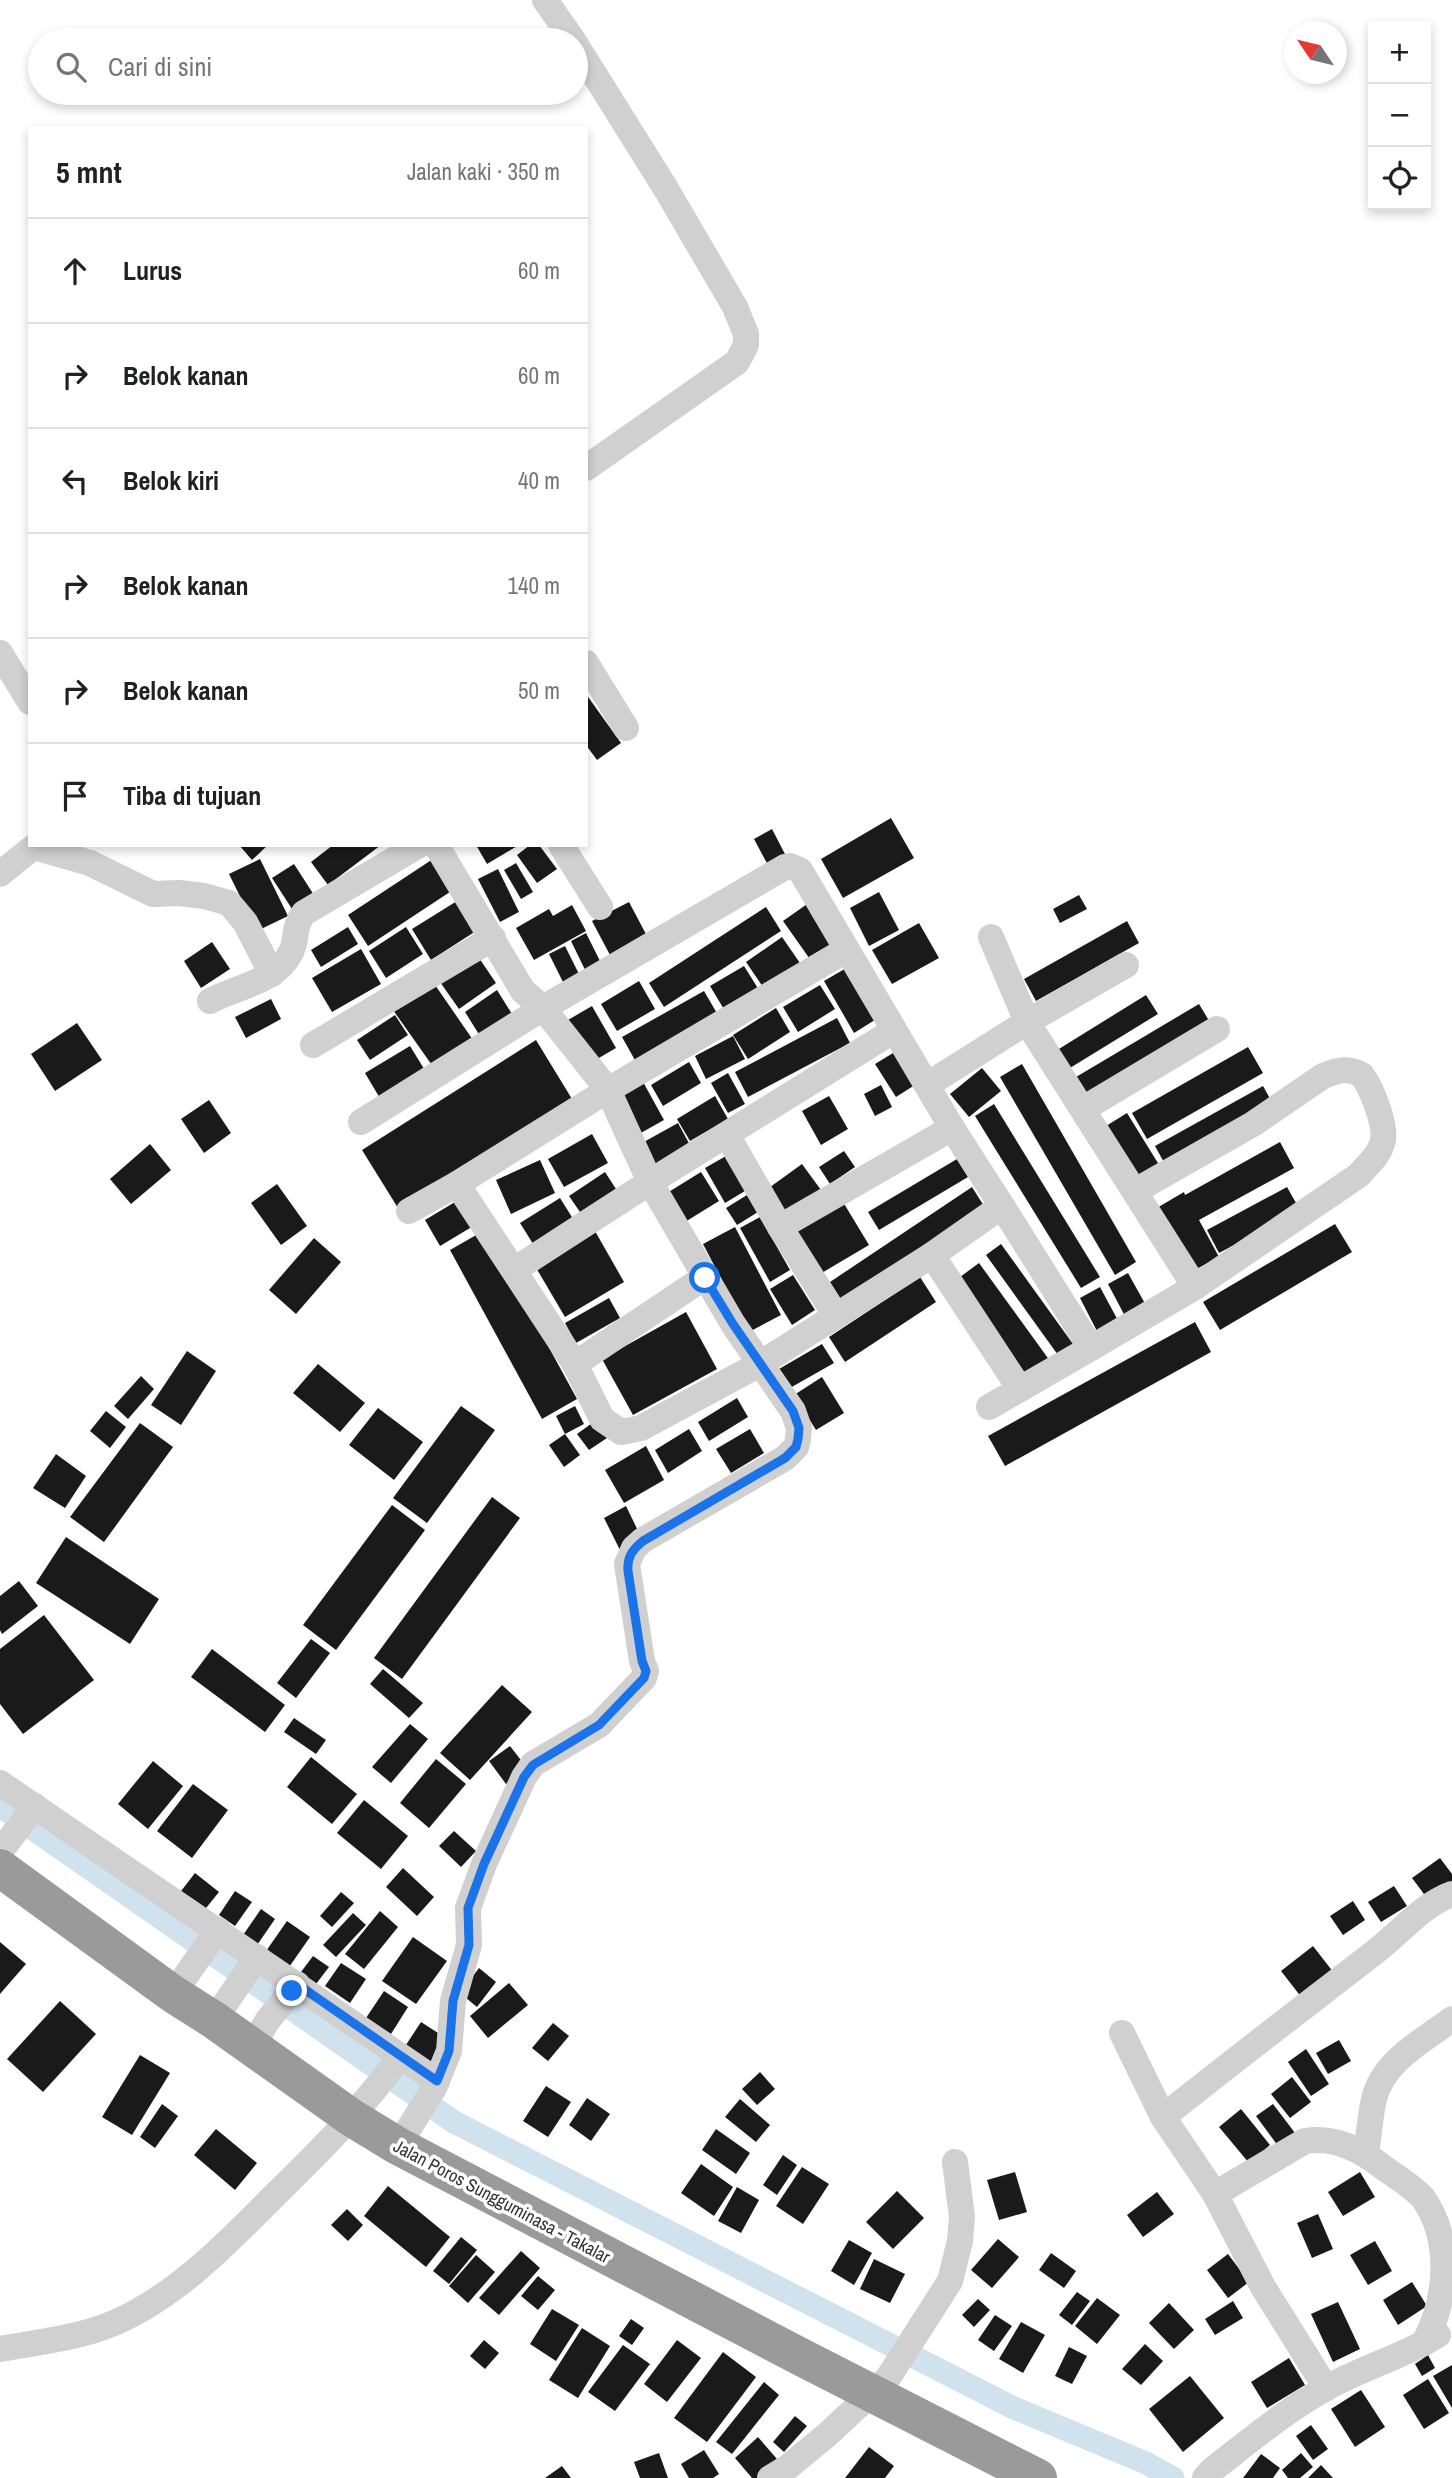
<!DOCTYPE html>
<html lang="id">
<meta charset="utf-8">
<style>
body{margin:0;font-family:"Archivo Narrow",sans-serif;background:#f6f6f6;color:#202124}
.controls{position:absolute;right:21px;top:21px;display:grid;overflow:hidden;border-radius:0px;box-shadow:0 4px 10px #0003}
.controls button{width:63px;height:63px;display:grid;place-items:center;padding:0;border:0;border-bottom:2px solid #e0e0e0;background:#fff;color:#202124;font:35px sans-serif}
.compass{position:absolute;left:1284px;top:21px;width:63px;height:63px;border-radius:50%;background:#fff;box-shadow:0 4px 10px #0003;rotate:305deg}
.stop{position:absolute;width:21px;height:21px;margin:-16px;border:5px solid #1a73e8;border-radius:50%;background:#fff}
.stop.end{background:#1a73e8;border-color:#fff;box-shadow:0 2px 7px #0008}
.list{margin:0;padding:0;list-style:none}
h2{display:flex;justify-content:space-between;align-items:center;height:91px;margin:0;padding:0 28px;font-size:30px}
h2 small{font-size:23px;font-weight:400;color:#757577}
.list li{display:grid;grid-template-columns:46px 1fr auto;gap:21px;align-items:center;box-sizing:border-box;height:105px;padding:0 28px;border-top:2px solid #e0e0e0}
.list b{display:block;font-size:26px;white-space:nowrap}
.list em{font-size:23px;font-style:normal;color:#757577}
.icon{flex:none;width:38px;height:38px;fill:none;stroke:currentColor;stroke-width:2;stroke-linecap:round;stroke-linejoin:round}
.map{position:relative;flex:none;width:1452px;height:2478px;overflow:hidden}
.search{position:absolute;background:#fff;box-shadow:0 4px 10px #0003;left:28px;top:28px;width:560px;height:77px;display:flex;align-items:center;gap:18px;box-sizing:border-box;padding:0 24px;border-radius:38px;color:#757577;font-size:26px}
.panel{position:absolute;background:#fff;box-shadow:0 4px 10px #0003;left:28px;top:126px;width:560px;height:721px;border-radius:0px}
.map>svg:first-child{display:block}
</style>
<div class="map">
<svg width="1452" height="2478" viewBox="0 0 1452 2478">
<rect width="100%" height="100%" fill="#fff"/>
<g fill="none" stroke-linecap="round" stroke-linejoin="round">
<!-- canal -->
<path stroke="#cfe2ee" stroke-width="23" d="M0 1806 454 2122 1014 2408 1146 2463 1173 2478"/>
</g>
<!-- building -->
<g fill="#1a1a1a">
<path d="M586 694 621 743 597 760 586 745Z"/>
<path d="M891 818 914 858 843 898 821 859Z"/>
<path d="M772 829 787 858 769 867 754 839Z"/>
<path d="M239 845H268L252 860Z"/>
<path d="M333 845H381L328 885 311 862Z"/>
<path d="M476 845H519L487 864Z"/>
<path d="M530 845H539L557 869 537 883 517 855Z"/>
<path d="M436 857 456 888 368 946 348 915Z"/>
<path d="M260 859 288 916 257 931 229 874Z"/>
<path d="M516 863 533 892 521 899 504 870Z"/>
<path d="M294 864 314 895 292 909 272 878Z"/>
<path d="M498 869 519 912 500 922 478 879Z"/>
<path d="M879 892 899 930 869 946 850 908Z"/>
<path d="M1079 895 1087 909 1060 923 1053 909Z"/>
<path d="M457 901 476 931 431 960 412 929Z"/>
<path d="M629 902 647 936 610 955 592 921Z"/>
<path d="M810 902 839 943 812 962 783 921Z"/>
<path d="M572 905 586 931 534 960 516 928 549 909 553 916Z"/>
<path d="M766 907 781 931 664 1007 649 983Z"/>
<path d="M1127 921 1139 943 1036 1001 1024 979Z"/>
<path d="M919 923 939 958 892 984 872 950Z"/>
<path d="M348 927 358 944 321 967 311 950Z"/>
<path d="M406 927 423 954 386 978 369 951Z"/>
<path d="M586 933 604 969 588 976 571 941Z"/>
<path d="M782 937 802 966 765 990 746 962Z"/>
<path d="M212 942 230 969 201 988 184 961Z"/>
<path d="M565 946 582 980 566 988 549 954Z"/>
<path d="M361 949 381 984 332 1012 312 978Z"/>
<path d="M477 955 496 983 459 1009 440 982Z"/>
<path d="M744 966 759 990 725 1011 710 986Z"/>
<path d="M848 967 878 1018 854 1033 824 981Z"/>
<path d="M639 981 655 1009 617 1031 601 1004Z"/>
<path d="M433 982 473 1040 434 1068 393 1010Z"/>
<path d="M820 985 835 1009 798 1032 783 1007Z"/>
<path d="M497 990 512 1014 480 1036 465 1012Z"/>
<path d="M704 991 718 1015 636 1062 622 1037Z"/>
<path d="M1146 995 1158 1014 1065 1071 1054 1052Z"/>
<path d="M271 999 281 1019 246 1038 235 1017Z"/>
<path d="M1199 1004 1211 1024 1083 1100 1071 1080Z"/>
<path d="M592 1006 616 1048 592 1062 568 1020Z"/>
<path d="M776 1008 790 1032 748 1059 733 1035Z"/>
<path d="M395 1015 408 1035 370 1060 357 1040Z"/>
<path d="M837 1018 850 1043 748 1097 735 1072Z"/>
<path d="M77 1023 102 1060 55 1091 31 1054Z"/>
<path d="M733 1036 745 1059 706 1079 695 1056Z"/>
<path d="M536 1040 572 1099 398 1208 362 1150Z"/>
<path d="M410 1046 426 1072 381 1100 365 1073Z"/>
<path d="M1248 1047 1263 1073 1147 1139 1132 1113Z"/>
<path d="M898 1050 918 1083 896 1097 875 1064Z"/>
<path d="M689 1062 701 1083 663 1106 651 1085Z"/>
<path d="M1022 1064 1136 1262 1115 1275 1000 1077Z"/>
<path d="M982 1068 1001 1091 969 1117 950 1094Z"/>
<path d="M728 1073 745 1104 728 1113 711 1083Z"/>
<path d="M642 1080 664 1120 639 1134 617 1095Z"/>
<path d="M881 1085 892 1107 875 1116 864 1094Z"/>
<path d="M1263 1086 1274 1106 1166 1166 1155 1146Z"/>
<path d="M715 1096 728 1119 690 1141 677 1119Z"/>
<path d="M829 1096 848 1129 821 1145 802 1111Z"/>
<path d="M209 1100 231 1133 204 1153 181 1119Z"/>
<path d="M994 1104 1100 1277 1081 1288 975 1116Z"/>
<path d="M1127 1113 1161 1168 1140 1181 1106 1126Z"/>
<path d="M678 1123 691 1147 655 1167 642 1143Z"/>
<path d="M592 1134 608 1163 564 1187 548 1159Z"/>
<path d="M1280 1142 1294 1168 1199 1220 1219 1257 1189 1273 1155 1209 1184 1192 1185 1195Z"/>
<path d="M150 1144 171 1170 131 1204 110 1179Z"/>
<path d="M844 1151 855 1167 830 1184 819 1167Z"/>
<path d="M726 1156 745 1191 725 1203 705 1168Z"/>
<path d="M957 1159 968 1177 879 1230 868 1212Z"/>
<path d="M540 1160 555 1193 511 1214 496 1180Z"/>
<path d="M802 1164 821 1190 785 1216 766 1190Z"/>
<path d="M605 1172 616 1189 580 1212 569 1196Z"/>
<path d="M701 1172 719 1201 685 1222 667 1193Z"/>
<path d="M277 1184 307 1226 281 1245 251 1203Z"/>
<path d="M972 1187 984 1206 842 1301 830 1282Z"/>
<path d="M1287 1187 1300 1210 1219 1253 1207 1230Z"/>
<path d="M747 1195 758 1212 737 1225 726 1208Z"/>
<path d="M560 1198 575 1222 535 1247 520 1223Z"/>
<path d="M460 1199 475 1225 440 1246 425 1220Z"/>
<path d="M843 1202 869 1245 820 1274 794 1232Z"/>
<path d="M760 1217 790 1270 770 1282 740 1228Z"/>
<path d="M1335 1224 1352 1252 1220 1330 1203 1302Z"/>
<path d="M735 1227 781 1315 749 1332 703 1244Z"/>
<path d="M485 1230 577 1399 542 1419 450 1250Z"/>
<path d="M595 1231 624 1282 565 1317 535 1266Z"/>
<path d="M314 1238 341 1262 296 1314 269 1290Z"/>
<path d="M1001 1244 1073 1344 1058 1355 986 1255Z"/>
<path d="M979 1263 1050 1361 1027 1378 956 1280Z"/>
<path d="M1128 1273 1148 1309 1127 1320 1108 1284Z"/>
<path d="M793 1275 815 1310 792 1325 770 1289Z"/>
<path d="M920 1277 936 1302 845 1362 829 1337Z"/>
<path d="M1100 1287 1122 1328 1101 1339 1080 1298Z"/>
<path d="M609 1298 620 1318 576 1343 565 1323Z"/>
<path d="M686 1312 717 1369 633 1415 602 1359Z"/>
<path d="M1195 1322 1211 1352 1005 1466 988 1436Z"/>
<path d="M822 1344 834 1363 790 1388 779 1369Z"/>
<path d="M187 1351 216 1371 181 1425 151 1405Z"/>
<path d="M318 1364 365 1403 340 1432 293 1393Z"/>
<path d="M141 1376 154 1389 128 1419 114 1406Z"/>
<path d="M822 1377 844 1413 816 1430 794 1395Z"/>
<path d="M737 1398 748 1417 709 1441 698 1422Z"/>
<path d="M461 1406 495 1430 427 1523 393 1498Z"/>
<path d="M575 1406 584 1424 565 1434 556 1416Z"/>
<path d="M378 1408 423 1442 394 1480 349 1445Z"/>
<path d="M106 1411 126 1427 110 1448 90 1431Z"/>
<path d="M595 1421 607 1438 589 1450 577 1434Z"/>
<path d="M140 1423 173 1447 104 1542 70 1517Z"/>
<path d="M689 1429 702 1451 668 1473 655 1450Z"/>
<path d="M750 1429 764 1453 731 1473 716 1449Z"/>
<path d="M565 1434 580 1455 564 1467 549 1445Z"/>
<path d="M646 1446 664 1480 624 1503 605 1470Z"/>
<path d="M56 1454 86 1476 65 1508 33 1488Z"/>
<path d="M492 1497 520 1518 402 1679 374 1658Z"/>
<path d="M392 1505 425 1530 336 1650 303 1625Z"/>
<path d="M626 1506 642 1539 620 1550 604 1518Z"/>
<path d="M66 1537 159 1599 130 1644 36 1583Z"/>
<path d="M19 1581 38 1606 2 1634 0 1630V1596Z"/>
<path d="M44 1615 94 1680 23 1734 0 1704V1649Z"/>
<path d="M311 1639 330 1653 296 1698 277 1683Z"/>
<path d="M212 1649 285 1705 265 1732 191 1677Z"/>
<path d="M383 1669 423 1703 409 1718 370 1684Z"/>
<path d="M502 1685 532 1712 470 1780 440 1753Z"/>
<path d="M294 1718 326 1740 316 1754 284 1732Z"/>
<path d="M410 1724 428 1739 391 1783 372 1767Z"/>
<path d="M510 1746 527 1768 506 1784 489 1761Z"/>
<path d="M311 1757 357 1794 332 1824 287 1787Z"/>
<path d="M436 1759 466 1784 429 1828 400 1803Z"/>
<path d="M153 1761 183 1786 148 1829 118 1804Z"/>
<path d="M193 1784 228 1810 192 1858 157 1831Z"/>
<path d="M364 1800 408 1836 381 1869 337 1833Z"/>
<path d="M454 1831 476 1851 461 1867 439 1846Z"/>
<path d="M1440 1858 1452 1874V1886L1430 1902 1412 1878Z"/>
<path d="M403 1868 434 1897 417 1916 386 1887Z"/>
<path d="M195 1873 219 1892 202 1913 178 1895Z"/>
<path d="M1394 1886 1407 1906 1381 1922 1368 1902Z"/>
<path d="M235 1891 252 1902 235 1926 219 1915Z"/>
<path d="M341 1892 354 1903 332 1927 320 1916Z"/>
<path d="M1353 1901 1365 1920 1343 1935 1330 1916Z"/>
<path d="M261 1909 275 1919 253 1951 239 1941Z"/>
<path d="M380 1911 398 1927 364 1969 345 1954Z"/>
<path d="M353 1913 366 1925 336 1957 323 1945Z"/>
<path d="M287 1921 310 1937 287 1970 264 1954Z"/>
<path d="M413 1937 447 1961 416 2004 382 1981Z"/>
<path d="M0 1942 26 1964 0 1994Z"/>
<path d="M1313 1946 1334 1973 1302 1998 1281 1971Z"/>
<path d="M313 1956 329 1967 313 1988 298 1976Z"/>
<path d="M341 1963 366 1979 350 2003 325 1986Z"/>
<path d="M479 1968 496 1982 477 2007 460 1993Z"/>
<path d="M509 1983 528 2005 488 2038 470 2016Z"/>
<path d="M384 1991 408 2007 391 2034 366 2018Z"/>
<path d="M60 2001 96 2034 43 2092 7 2059Z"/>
<path d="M421 2022 449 2040 431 2066 404 2048Z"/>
<path d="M553 2023 569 2036 548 2061 532 2048Z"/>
<path d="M1339 2040 1351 2061 1328 2074 1316 2053Z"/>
<path d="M1306 2049 1329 2084 1311 2096 1288 2062Z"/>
<path d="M140 2055 170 2073 132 2135 102 2117Z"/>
<path d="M760 2072 775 2089 757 2105 742 2089Z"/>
<path d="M1292 2077 1311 2102 1290 2118 1271 2094Z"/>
<path d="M546 2086 571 2102 548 2137 523 2121Z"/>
<path d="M587 2098 610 2114 591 2141 569 2125Z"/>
<path d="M740 2099 770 2125 756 2142 725 2117Z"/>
<path d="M162 2104 178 2116 155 2148 140 2137Z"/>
<path d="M1273 2104 1295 2133 1278 2146 1256 2116Z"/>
<path d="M1241 2109 1270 2145 1249 2163 1219 2127Z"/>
<path d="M216 2129 257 2163 235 2190 194 2155Z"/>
<path d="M716 2129 750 2153 736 2174 702 2150Z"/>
<path d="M783 2155 797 2165 777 2195 763 2185Z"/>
<path d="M701 2164 733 2187 714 2216 681 2193Z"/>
<path d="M802 2167 829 2184 803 2224 776 2206Z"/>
<path d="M1015 2172 1027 2212 999 2220 987 2180Z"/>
<path d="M1360 2172 1375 2197 1343 2216 1328 2192Z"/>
<path d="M388 2186 450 2237 426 2267 364 2216Z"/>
<path d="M737 2187 759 2200 741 2233 718 2221Z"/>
<path d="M897 2191 924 2218 893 2249 866 2222Z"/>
<path d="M1157 2192 1174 2214 1143 2237 1127 2215Z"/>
<path d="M347 2209 363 2225 348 2241 331 2225Z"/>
<path d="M1318 2214 1333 2249 1312 2258 1297 2223Z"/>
<path d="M461 2237 477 2250 449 2284 433 2271Z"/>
<path d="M998 2239 1019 2257 992 2288 971 2270Z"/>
<path d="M849 2240 872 2253 854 2285 831 2271Z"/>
<path d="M1375 2241 1392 2271 1368 2285 1350 2255Z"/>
<path d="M521 2251 540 2268 499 2315 479 2298Z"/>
<path d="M1051 2253 1076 2271 1064 2288 1039 2270Z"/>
<path d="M1228 2254 1249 2282 1228 2298 1207 2270Z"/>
<path d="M476 2255 495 2272 468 2303 449 2286Z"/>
<path d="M874 2259 905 2274 890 2303 860 2289Z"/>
<path d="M538 2276 555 2290 538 2310 521 2296Z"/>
<path d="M1412 2282 1427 2306 1398 2325 1383 2300Z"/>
<path d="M1077 2292 1090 2301 1072 2325 1059 2315Z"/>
<path d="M1097 2298 1120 2315 1097 2344 1075 2326Z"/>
<path d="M978 2299 990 2310 974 2327 962 2315Z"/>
<path d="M1233 2301 1243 2318 1215 2335 1205 2319Z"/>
<path d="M1338 2302 1360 2349 1333 2362 1311 2314Z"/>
<path d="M1169 2303 1194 2330 1174 2349 1149 2323Z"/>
<path d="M552 2309 579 2325 556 2361 530 2344Z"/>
<path d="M995 2315 1012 2326 994 2351 978 2340Z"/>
<path d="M631 2319 644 2328 632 2345 619 2336Z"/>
<path d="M1021 2322 1045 2335 1023 2373 999 2359Z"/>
<path d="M582 2328 610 2346 578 2398 549 2380Z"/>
<path d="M484 2340 499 2353 485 2369 470 2356Z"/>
<path d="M677 2340 701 2358 667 2402 644 2384Z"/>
<path d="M1145 2344 1163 2361 1141 2385 1122 2369Z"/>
<path d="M623 2345 650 2364 615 2411 588 2392Z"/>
<path d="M1069 2347 1087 2356 1072 2384 1055 2376Z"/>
<path d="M723 2352 756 2377 707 2442 674 2418Z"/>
<path d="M1428 2355 1435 2368 1422 2376 1415 2364Z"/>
<path d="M1289 2358 1305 2385 1267 2408 1251 2382Z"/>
<path d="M1452 2365V2408L1433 2376Z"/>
<path d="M1190 2376 1224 2418 1183 2452 1149 2409Z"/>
<path d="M1428 2379 1449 2413 1424 2429 1403 2395Z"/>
<path d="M764 2382 779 2395 732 2454 716 2442Z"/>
<path d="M1361 2390 1385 2427 1355 2447 1331 2409Z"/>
<path d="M795 2416 807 2426 784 2452 773 2442Z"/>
<path d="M1311 2425 1328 2449 1313 2460 1296 2436Z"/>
<path d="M758 2437 777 2459 757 2478H752L735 2458Z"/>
<path d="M869 2447 894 2466 885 2478H845Z"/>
<path d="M704 2450 719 2474 713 2478H689L681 2464Z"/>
<path d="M659 2453 668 2478H640L634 2462Z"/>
<path d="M1301 2453 1313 2467 1300 2478H1288L1282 2470Z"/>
<path d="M1261 2454 1280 2468 1273 2478H1243Z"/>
<path d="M1321 2465 1333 2478H1308Z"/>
<path d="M562 2466 571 2478H545Z"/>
</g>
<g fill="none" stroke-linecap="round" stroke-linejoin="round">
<!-- street -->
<g stroke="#d0d0d0" stroke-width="26">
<path d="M545 0 573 40"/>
<path d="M576 45 666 189 735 307 746 334V345L737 362 586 468"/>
<path d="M0 653 30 702"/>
<path d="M586 663 626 728"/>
<path d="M561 845 600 907"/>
<path d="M34 847 90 863 153 894 179 893 204 896 229 903 245 922 272 974"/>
<path d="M0 874 36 845"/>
<path d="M991 937 1027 1022 1195 1287"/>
<path d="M210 1001C236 987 275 982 290 954 299 939 291 930 304 913L419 845"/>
<path d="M313 1045 493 938"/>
<path d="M927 1085 1027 1022 1126 965"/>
<path d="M1083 1109 1217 1029"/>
<path d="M361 1122 543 1008 785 867 790 866 800 870 952 1128 1002 1206 932 1255 760 1364 641 1428 621 1432 602 1419 575 1364"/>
<path d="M727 1135 780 1227 836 1316"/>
<path d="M457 1184 575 1364 705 1277"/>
<path d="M409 1211 457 1184 608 1090 846 950"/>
<path d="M780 1227 952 1128"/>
<path d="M932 1255 1020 1389"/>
<path d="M514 1270 650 1182 893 1031"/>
<path d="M1091 1348 1195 1287 1359 1175C1367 1165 1378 1157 1382 1144 1388 1128 1372 1089 1362 1075 1348 1067 1338 1070 1323 1076L1253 1124 1135 1191"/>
<path d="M989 1407 1091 1348 1002 1206"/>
<path d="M0 1783 437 2081"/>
<path d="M0 1852 35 1806"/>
<path d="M173 1994 218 1930"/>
<path d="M214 2020 257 1957"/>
<path d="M1122 2033 1163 2117 1215 2194 1305 2141C1335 2136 1361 2150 1384 2168 1397 2177 1412 2186 1423 2198 1452 2239 1448 2298 1424 2343"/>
<path d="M251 2047 268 2020 297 1984"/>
<path d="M1163 2117C1233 2061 1304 2007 1375 1952 1400 1933 1422 1905 1452 1894"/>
<path d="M398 2146 434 2088 449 2051 453 2001 469 1945 468 1908 484 1864 524 1777 533 1764 599 1725 644 1678 646 1671 642 1661 627 1564 634 1548 643 1540 785 1458 796 1447 798 1439 799 1428 793 1411 733 1324 650 1182 608 1090 543 1008 523 991 436 845"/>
<path d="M1366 2153C1369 2135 1370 2117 1374 2099 1383 2061 1423 2041 1452 2019"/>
<path d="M1215 2194 1263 2287 1326 2388"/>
<path d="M0 2349C38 2342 79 2338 114 2323 177 2296 228 2242 276 2194 320 2151 364 2107 400 2056"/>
<path d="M770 2478 788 2467 828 2434 888 2378 950 2281 960 2241 962 2217 955 2162"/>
<path d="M1205 2478 1212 2470C1251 2440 1287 2409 1330 2386 1365 2367 1404 2356 1438 2335"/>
</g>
<!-- highway -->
<path stroke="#9a9a9a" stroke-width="38" d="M0 1868 173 1994 214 2020 352 2118 398 2146 801 2357 1038 2478"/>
</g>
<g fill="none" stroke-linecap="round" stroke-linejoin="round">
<!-- route -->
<path stroke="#1a73e8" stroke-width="9" d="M292 1991 297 1984 437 2081 449 2051 453 2001 469 1945 468 1908 484 1864 524 1777 533 1765 599 1725 644 1678 646 1671 642 1661 628 1571C627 1557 632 1550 643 1541L785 1458 796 1447 798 1439 799 1428 793 1411 733 1324 705 1278"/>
</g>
<g text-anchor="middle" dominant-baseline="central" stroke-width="7" stroke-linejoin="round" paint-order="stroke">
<!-- street labels -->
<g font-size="18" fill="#333" stroke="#fff">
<text transform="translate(502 2201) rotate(28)">Jalan Poros Sungguminasa - Takalar</text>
</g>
</g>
</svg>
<div class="controls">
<button>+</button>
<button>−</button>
<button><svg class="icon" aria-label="locate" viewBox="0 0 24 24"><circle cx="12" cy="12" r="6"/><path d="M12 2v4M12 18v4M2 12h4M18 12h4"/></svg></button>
</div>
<svg class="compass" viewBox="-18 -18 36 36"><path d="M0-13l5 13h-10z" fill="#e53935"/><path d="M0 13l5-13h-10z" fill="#757577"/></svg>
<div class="stop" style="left:705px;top:1278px"></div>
<div class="stop end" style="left:292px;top:1991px"></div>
<div class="search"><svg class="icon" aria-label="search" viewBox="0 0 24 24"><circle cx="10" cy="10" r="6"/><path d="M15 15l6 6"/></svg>Cari di sini</div>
<section class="panel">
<h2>5 mnt<small>Jalan kaki · 350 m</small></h2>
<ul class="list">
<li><svg class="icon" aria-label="ahead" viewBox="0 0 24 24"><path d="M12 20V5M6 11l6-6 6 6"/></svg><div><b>Lurus</b></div><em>60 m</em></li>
<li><svg class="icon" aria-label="right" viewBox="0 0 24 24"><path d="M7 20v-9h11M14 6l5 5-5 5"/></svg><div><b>Belok kanan</b></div><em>60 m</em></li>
<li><svg class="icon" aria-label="left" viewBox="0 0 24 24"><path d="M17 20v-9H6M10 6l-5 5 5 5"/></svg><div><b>Belok kiri</b></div><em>40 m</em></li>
<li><svg class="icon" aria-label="right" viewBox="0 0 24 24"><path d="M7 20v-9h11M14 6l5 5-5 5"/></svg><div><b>Belok kanan</b></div><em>140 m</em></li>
<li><svg class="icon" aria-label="right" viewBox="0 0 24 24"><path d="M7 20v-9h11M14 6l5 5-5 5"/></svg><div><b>Belok kanan</b></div><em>50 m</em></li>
<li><svg class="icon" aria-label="arrive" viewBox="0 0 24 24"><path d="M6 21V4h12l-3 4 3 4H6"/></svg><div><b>Tiba di tujuan</b></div></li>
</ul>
</section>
</div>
